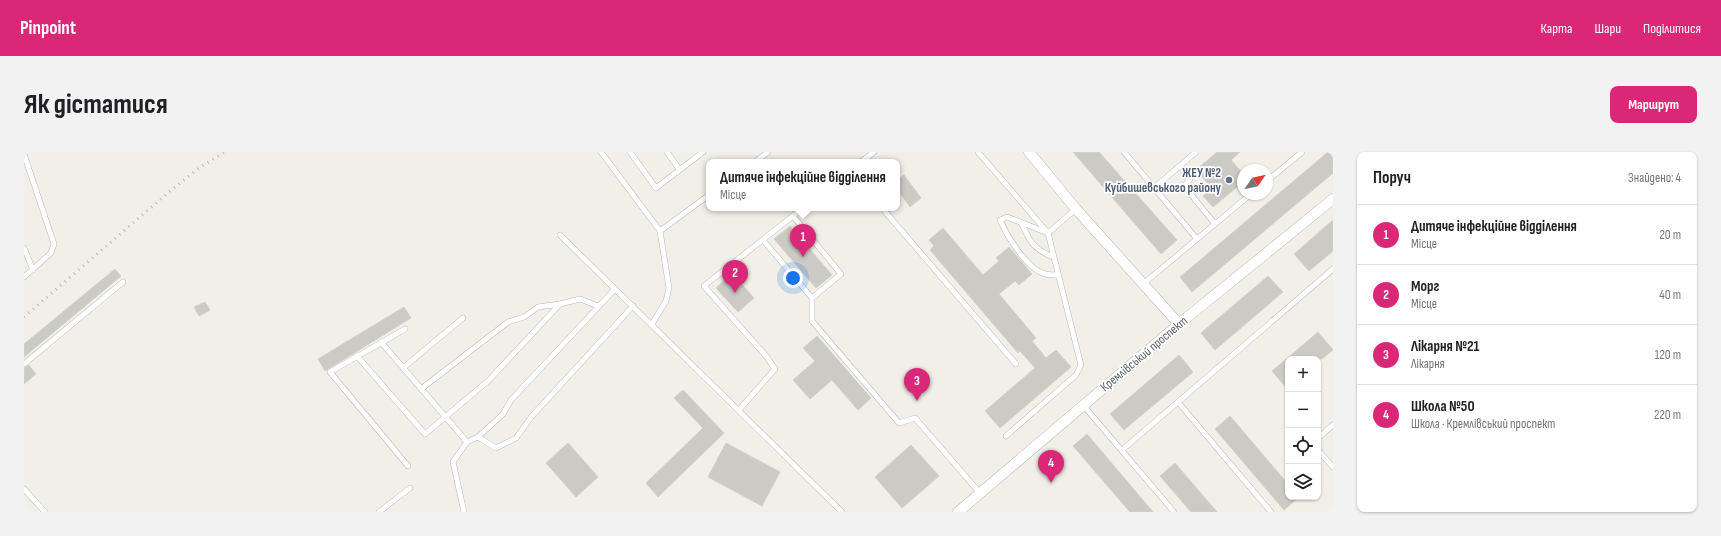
<!DOCTYPE html>
<html lang="uk">
<meta charset="utf-8">
<style>
body{margin:0;font-family:"Sofia Sans Condensed",sans-serif;background:#f2f2f2;color:#202124}
.controls{position:absolute;right:12px;bottom:12px;display:grid;overflow:hidden;border-radius:8px;box-shadow:0 1px 3px #0004}
.controls button{width:36px;height:36px;display:grid;place-items:center;padding:0;border:0;border-bottom:1px solid #e0e0e0;background:#fff;color:#202124;font:20px sans-serif}
.compass{position:absolute;left:1213px;top:12px;width:36px;height:36px;border-radius:50%;background:#fff;box-shadow:0 1px 3px #0004;rotate:56deg}
.you{position:absolute;left:769px;top:126px;width:14px;height:14px;margin:-10px;border:3px solid #fff;border-radius:50%;background:#1a73e8;box-shadow:0 0 0 6px #1a73e833}
.badge{display:grid;place-items:center;width:26px;height:26px;border-radius:50%;background:#db2777;color:#fff;font-size:13px;font-weight:700}
.pin{position:absolute;translate:-50% -33px;filter:drop-shadow(0 1px 2px #0008)}
.pin::after{content:'';position:absolute;top:21px;width:14px;height:12px;background:inherit;clip-path:polygon(0 0,100% 0,50% 100%)}
.popup{position:absolute;left:682px;top:7px;width:194px;height:52px;box-sizing:border-box;display:grid;place-content:center;border-radius:8px;background:#fff;filter:drop-shadow(0 1px 3px #0005);font-size:13px;white-space:nowrap;color:#757577}
.popup b{font-size:15px;color:#202124}
.popup::after{content:'';position:absolute;left:50%;top:100%;margin-left:-8px;border:8px solid transparent;border-top-color:#fff}
.list{margin:0;padding:0;list-style:none}
h2{display:flex;justify-content:space-between;align-items:center;height:52px;margin:0;padding:0 16px;font-size:17px}
h2 small{font-size:13px;font-weight:400;color:#757577}
.list li{display:grid;grid-template-columns:26px 1fr auto;gap:12px;align-items:center;box-sizing:border-box;height:60px;padding:0 16px;border-top:1px solid #e0e0e0}
.list b{display:block;font-size:15px;white-space:nowrap}
.list p{margin:0;font-size:13px;white-space:nowrap;color:#757577}
.list em{font-size:13px;font-style:normal;color:#757577}
.icon{flex:none;width:22px;height:22px;fill:none;stroke:currentColor;stroke-width:2;stroke-linecap:round;stroke-linejoin:round}
.map{position:relative;flex:none;width:1309px;height:360px;overflow:hidden;border-radius:8px}
header{display:flex;align-items:center;gap:24px;box-sizing:border-box;height:56px;padding:0 20px;background:#db2777;color:#fff}
header strong{font-size:19px}
nav{display:flex;gap:22px;margin-inline-start:auto;font-size:14px}
.intro{display:flex;align-items:center;justify-content:space-between;box-sizing:border-box;height:96px;padding:0 24px}
h1{margin:0;font-size:28px}
.button{padding:10px 18px;border-radius:8px;background:#db2777;color:#fff;font-size:14px;font-weight:700}
main{display:flex;gap:24px;padding:0 24px}
aside{flex:1;background:#fff;border-radius:8px;box-shadow:0 1px 3px #0004}
.map>svg:first-child{display:block}
</style>
<header>
<strong>Pinpoint</strong>
<nav><a>Карта</a><a>Шари</a><a>Поділитися</a></nav>
</header>
<div class="intro"><h1>Як дістатися</h1><a class="button">Маршрут</a></div>
<main>
<div class="map">
<svg width="1309" height="360" viewBox="0 0 1309 360">
<rect width="100%" height="100%" fill="#f1efe8"/>
<!-- building -->
<g fill="#cccac5" stroke="#d6d1c6">
<path d="M1049 0H1075L1153 88 1137 102Z"/>
<path d="M1193 0H1216L1207 8 1219 22V30L1189 55 1179 44 1188 36 1172 18Z"/>
<path d="M1304 0H1309V21L1168 140 1156 125Z"/>
<path d="M880 23 897 46 886 55 873 37V28Z"/>
<path d="M1309 68V99L1285 119 1270 102Z"/>
<path d="M766 74 808 123 792 136 750 87Z"/>
<path d="M919 76 959 123 975 109 972 106 985 95 1008 122 995 133 991 129 975 142 1012 186 1008 189 1022 206 1032 198 1047 215 976 276 961 259 1011 216 996 199 994 201 906 98 910 94 905 88Z"/>
<path d="M91 117 97 124 0 205V192Z"/>
<path d="M708 121 730 146 714 160 692 136Z"/>
<path d="M1244 124 1259 140 1191 198 1177 181Z"/>
<path d="M181 150 186 158 175 164 170 155Z"/>
<path d="M380 155 387 166 301 219 294 207Z"/>
<path d="M1294 180 1309 198 1298 207H1264V238L1248 219Z"/>
<path d="M793 184 847 246 834 258 808 228 786 247 769 228 791 209 779 196Z"/>
<path d="M1155 203 1169 220 1100 278 1086 262Z"/>
<path d="M5 213 12 222 0 232V216Z"/>
<path d="M659 238 700 281 634 345 622 331 679 276 650 246Z"/>
<path d="M1206 264 1264 332V345H1275L1260 358 1191 277Z"/>
<path d="M1063 282 1129 360H1106L1049 294Z"/>
<path d="M544 291 574 325 552 345 522 311Z"/>
<path d="M702 291 756 320 738 354 684 325Z"/>
<path d="M887 293 915 324 878 356 851 325Z"/>
<path d="M1151 311 1193 360H1167L1136 324Z"/>
</g>
<g fill="none" stroke-linecap="round" stroke-linejoin="round">
<!-- lane casing -->
<g stroke="#b5b8bc" stroke-width="6">
<g id="lane">
<path d="M577 0 636 79 685 43"/>
<path d="M606 0 632 36 679 0"/>
<path d="M643 0 655 17"/>
<path d="M954 0 1024 81 1052 57"/>
<path d="M1100 0 1173 87"/>
<path d="M0 2 30 92 27 101 0 125"/>
<path d="M731 10 744 0"/>
<path d="M837 10 850 0"/>
<path d="M1166 27 1160 34 1191 72"/>
<path d="M1243 29 1278 0"/>
<path d="M1130 36 1172 0"/>
<path d="M858 56 992 212"/>
<path d="M769 64 817 122 788 146V169L875 271 891 266 956 341"/>
<path d="M997 70C1006 90 1008 96 1029 105"/>
<path d="M536 83 818 360"/>
<path d="M739 88 788 146"/>
<path d="M0 96 9 118"/>
<path d="M1119 132 1227 42"/>
<path d="M628 172 642 149 645 136 636 79"/>
<path d="M381 177 306 220 384 314"/>
<path d="M357 190 443 290"/>
<path d="M333 204 401 282 464 229 536 152 556 147 574 154"/>
<path d="M0 212 99 130"/>
<path d="M379 216 439 166"/>
<path d="M397 237 484 170 500 165 514 155 536 152"/>
<path d="M1154 250 1309 117"/>
<path d="M1059 253 1150 360"/>
<path d="M715 258 751 217 743 205 680 134 779 56"/>
<path d="M982 284 1052 223 1057 213 1024 81 983 65 976 68C983 84 1003 117 1021 122 1025 123 1030 123 1034 123"/>
<path d="M454 285 472 296 492 286 508 264 609 154"/>
<path d="M1294 286 1309 273"/>
<path d="M1098 298 1154 250 1247 360"/>
<path d="M1294 298 1309 315"/>
<path d="M0 337 21 360"/>
<path d="M355 360 386 336"/>
<path d="M440 360 429 310 443 290 454 285 479 262 487 248 591 137"/>
</g>
</g>
<!-- street casing -->
<g stroke="#b5b8bc" stroke-width="11">
<g id="street">
<path d="M1005 0 1052 57 1155 172"/>
<path d="M934 360 1155 172 1309 47"/>
</g>
</g>
<!-- lane -->
<use href="#lane" stroke="#fff" stroke-width="5"/>
<!-- street -->
<use href="#street" stroke="#fff" stroke-width="10"/>
<!-- rail -->
<path stroke="#b6b7b8" stroke-width="3" stroke-dasharray="1 5" stroke-linecap="butt" d="M0 165 145 40 175 16 201 0"/>
</g>
<!-- markers -->
<circle fill="#5c6f8a" stroke="#fff" stroke-width="1.5" cx="1205" cy="28" r="4"/>
<g text-anchor="middle" dominant-baseline="central" stroke-width="3.5" stroke-linejoin="round" paint-order="stroke">
<!-- service labels -->
<g font-size="13" font-weight="bold" fill="#4e5e75" stroke="#fff" text-anchor="end">
<text x="1197" y="21">ЖЕУ №2<tspan x="1197" dy="15">Куйбишевського району</tspan></text>
</g>
<!-- street labels -->
<g font-size="13" fill="#5f6368" stroke="#fff">
<text transform="translate(1120 202) rotate(-40)">Кремлівський проспект</text>
</g>
</g>
</svg>
<div class="controls">
<button>+</button>
<button>−</button>
<button><svg class="icon" aria-label="locate" viewBox="0 0 24 24"><circle cx="12" cy="12" r="6"/><path d="M12 2v4M12 18v4M2 12h4M18 12h4"/></svg></button>
<button><svg class="icon" aria-label="layers" viewBox="0 0 24 24"><path d="M12 4l9 5-9 5-9-5zM3 14l9 5 9-5"/></svg></button>
</div>
<svg class="compass" viewBox="-18 -18 36 36"><path d="M0-13l5 13h-10z" fill="#e53935"/><path d="M0 13l5-13h-10z" fill="#757577"/></svg>
<div class="you"></div>
<div class="pin badge" style="left:779px;top:105px">1</div>
<div class="popup"><b>Дитяче інфекційне відділення</b>Місце</div>
<div class="pin badge" style="left:711px;top:141px">2</div>
<div class="pin badge" style="left:893px;top:249px">3</div>
<div class="pin badge" style="left:1027px;top:331px">4</div>
</div>
<aside>
<h2>Поруч<small>Знайдено: 4</small></h2>
<ul class="list">
<li><span class="badge">1</span><div><b>Дитяче інфекційне відділення</b><p>Місце</p></div><em>20 m</em></li>
<li><span class="badge">2</span><div><b>Морг</b><p>Місце</p></div><em>40 m</em></li>
<li><span class="badge">3</span><div><b>Лікарня №21</b><p>Лікарня</p></div><em>120 m</em></li>
<li><span class="badge">4</span><div><b>Школа №50</b><p>Школа · Кремлівський проспект</p></div><em>220 m</em></li>
</ul>
</aside>
</main>
